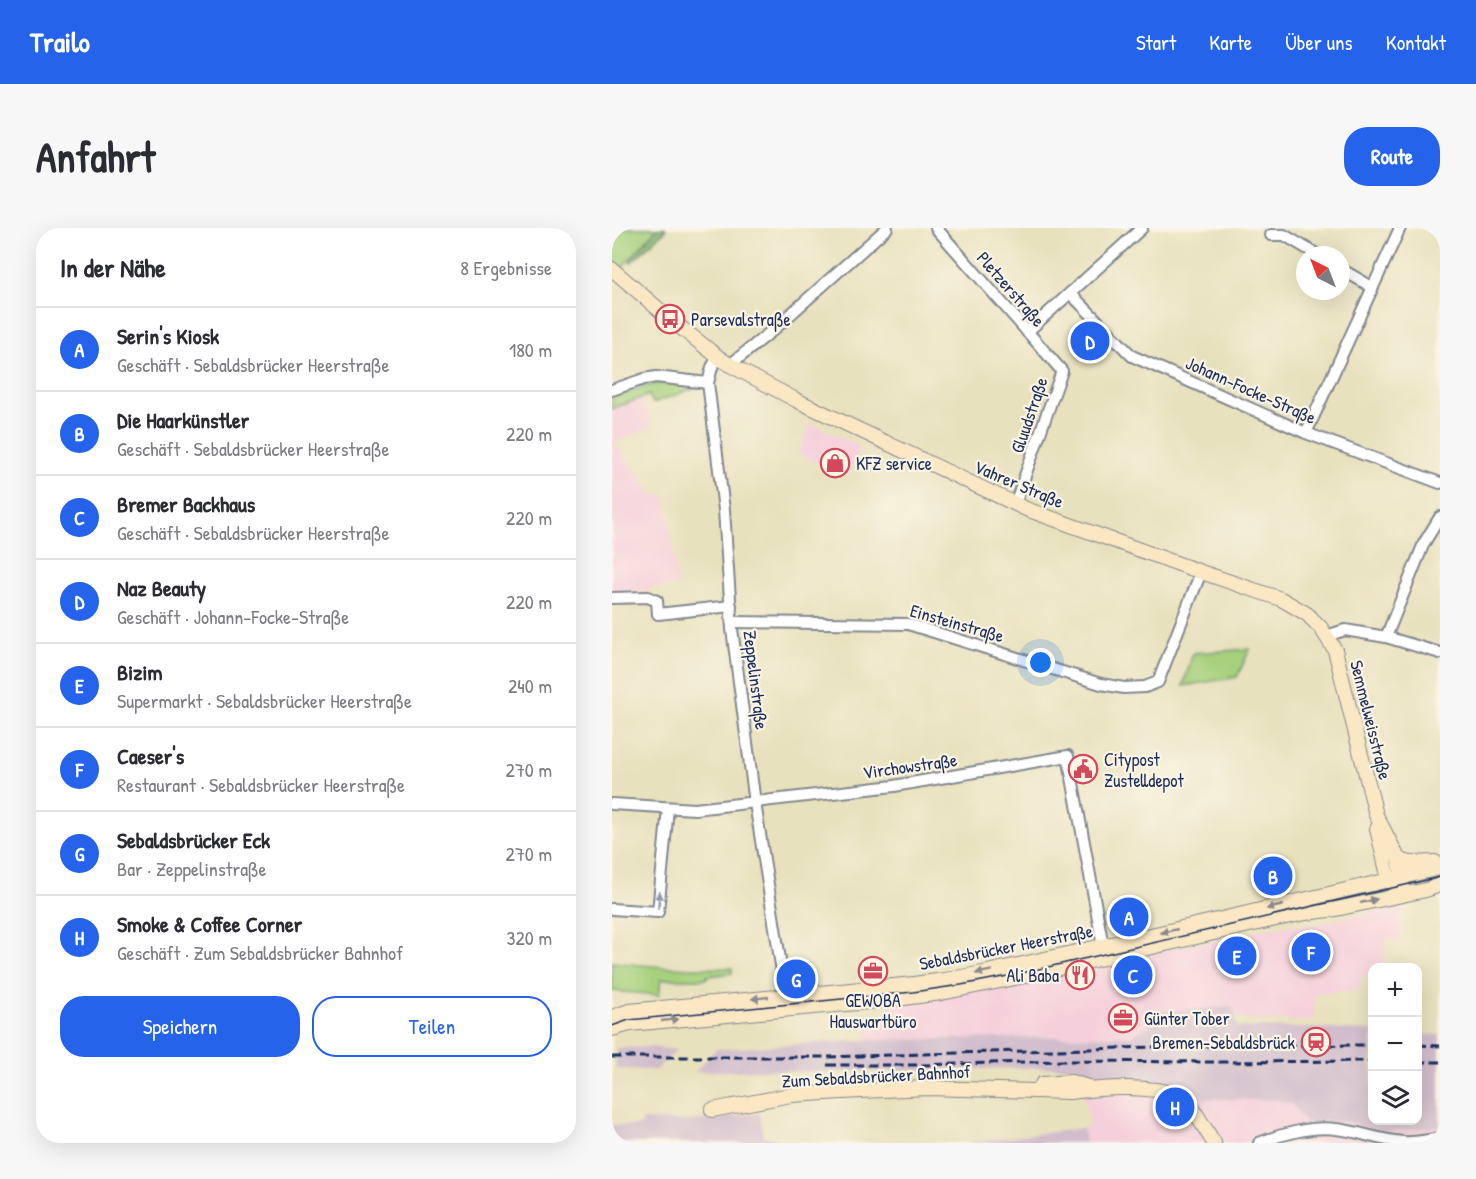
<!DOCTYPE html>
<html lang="de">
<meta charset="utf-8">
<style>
body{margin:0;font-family:"Patrick Hand",sans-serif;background:#f7f7f7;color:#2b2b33}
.controls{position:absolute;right:18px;bottom:18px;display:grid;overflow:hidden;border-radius:12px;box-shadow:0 6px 24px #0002}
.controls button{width:54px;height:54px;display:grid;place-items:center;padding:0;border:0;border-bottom:2px solid #e1e1e2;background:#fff;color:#2b2b33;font:30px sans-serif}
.compass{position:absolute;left:684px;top:18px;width:54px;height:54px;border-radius:50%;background:#fff;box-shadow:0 6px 24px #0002;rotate:318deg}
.you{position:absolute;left:429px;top:435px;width:21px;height:21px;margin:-15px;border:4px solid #fff;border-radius:50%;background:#1a73e8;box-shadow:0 0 0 9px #1a73e833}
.badge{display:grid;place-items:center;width:39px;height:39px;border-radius:50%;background:#2563eb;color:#fff;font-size:20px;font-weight:700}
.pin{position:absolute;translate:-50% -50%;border:3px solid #fff;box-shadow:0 2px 6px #0006}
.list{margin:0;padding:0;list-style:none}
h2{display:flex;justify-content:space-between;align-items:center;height:78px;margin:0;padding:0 24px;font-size:26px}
h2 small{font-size:20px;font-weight:400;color:#7c7c81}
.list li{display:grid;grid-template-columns:39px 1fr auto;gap:18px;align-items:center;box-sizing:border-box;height:84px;padding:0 24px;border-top:2px solid #e1e1e2}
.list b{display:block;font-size:22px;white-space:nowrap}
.list p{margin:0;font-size:20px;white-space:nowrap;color:#7c7c81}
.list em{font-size:20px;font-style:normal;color:#7c7c81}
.actions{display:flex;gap:12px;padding:18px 24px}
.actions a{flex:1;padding:14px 0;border:2px solid #2563eb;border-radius:24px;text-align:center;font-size:21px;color:#2563eb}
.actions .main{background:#2563eb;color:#fff}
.icon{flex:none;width:33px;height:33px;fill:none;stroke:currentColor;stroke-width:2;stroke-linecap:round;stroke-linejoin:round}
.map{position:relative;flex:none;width:828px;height:915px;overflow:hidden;border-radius:24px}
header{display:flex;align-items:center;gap:36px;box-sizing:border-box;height:84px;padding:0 30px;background:#2563eb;color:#fff}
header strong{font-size:28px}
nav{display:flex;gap:33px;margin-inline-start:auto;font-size:21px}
.intro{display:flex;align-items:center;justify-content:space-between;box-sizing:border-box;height:144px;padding:0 36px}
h1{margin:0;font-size:42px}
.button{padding:15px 27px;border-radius:24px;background:#2563eb;color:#fff;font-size:21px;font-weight:700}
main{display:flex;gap:36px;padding:0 36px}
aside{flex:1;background:#fff;border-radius:24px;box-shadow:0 6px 24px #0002}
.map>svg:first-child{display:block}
</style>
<header>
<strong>Trailo</strong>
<nav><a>Start</a><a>Karte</a><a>Über uns</a><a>Kontakt</a></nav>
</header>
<div class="intro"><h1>Anfahrt</h1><a class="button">Route</a></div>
<main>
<aside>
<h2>In der Nähe<small>8 Ergebnisse</small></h2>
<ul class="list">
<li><span class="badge">A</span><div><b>Serin's Kiosk</b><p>Geschäft · Sebaldsbrücker Heerstraße</p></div><em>180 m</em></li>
<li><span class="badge">B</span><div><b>Die Haarkünstler</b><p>Geschäft · Sebaldsbrücker Heerstraße</p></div><em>220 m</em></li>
<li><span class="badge">C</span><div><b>Bremer Backhaus</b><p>Geschäft · Sebaldsbrücker Heerstraße</p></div><em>220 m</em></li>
<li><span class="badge">D</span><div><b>Naz Beauty</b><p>Geschäft · Johann-Focke-Straße</p></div><em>220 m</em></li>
<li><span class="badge">E</span><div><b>Bizim</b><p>Supermarkt · Sebaldsbrücker Heerstraße</p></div><em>240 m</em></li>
<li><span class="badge">F</span><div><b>Caeser's</b><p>Restaurant · Sebaldsbrücker Heerstraße</p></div><em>270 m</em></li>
<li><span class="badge">G</span><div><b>Sebaldsbrücker Eck</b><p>Bar · Zeppelinstraße</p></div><em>270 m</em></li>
<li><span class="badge">H</span><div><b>Smoke &amp; Coffee Corner</b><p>Geschäft · Zum Sebaldsbrücker Bahnhof</p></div><em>320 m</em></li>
</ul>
<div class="actions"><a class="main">Speichern</a><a>Teilen</a></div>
</aside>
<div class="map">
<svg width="828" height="915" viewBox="0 0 828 915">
<rect width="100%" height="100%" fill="#fcf5e5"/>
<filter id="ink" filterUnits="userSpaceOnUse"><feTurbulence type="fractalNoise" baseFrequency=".0167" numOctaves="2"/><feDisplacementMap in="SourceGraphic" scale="12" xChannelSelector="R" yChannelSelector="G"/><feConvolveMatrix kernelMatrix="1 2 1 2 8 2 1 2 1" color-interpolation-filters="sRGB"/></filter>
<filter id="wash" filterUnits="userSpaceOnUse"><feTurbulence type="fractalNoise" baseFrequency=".008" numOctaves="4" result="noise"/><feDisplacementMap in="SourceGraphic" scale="24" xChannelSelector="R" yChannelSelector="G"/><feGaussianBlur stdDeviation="1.35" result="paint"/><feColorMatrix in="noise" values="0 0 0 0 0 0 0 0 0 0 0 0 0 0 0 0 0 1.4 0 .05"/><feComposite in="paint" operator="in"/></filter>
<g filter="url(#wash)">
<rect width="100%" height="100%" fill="#e8e1bd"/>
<!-- built -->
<g fill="#f5cfdb">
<path d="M29 170 40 199 2 214 40 266 53 268 66 357 39 360V364L0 362V181Z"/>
<path d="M198 195 248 219 236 248 186 226Z"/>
<path d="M791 678 788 712 773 711 771 739 760 740V748L748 749V762L703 765 701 793 651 792 623 790 620 779 535 784 541 795 520 808 255 812 256 791 280 786 276 773 605 712 661 699 703 696Z"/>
<path d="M557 857 580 865H588L593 871 664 872 680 876 694 895 712 893 734 894 755 899 767 904 828 898V915H473L471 900 478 899 472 868Z"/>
</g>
<!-- industrial -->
<g fill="#d1bdcc">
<path d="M621 779 625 799 701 800 760 803V892H806V806L828 807V898L767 904 755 899 734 894 712 893 694 895 680 876 665 872 593 871 588 865H580L557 857 472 868 464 839 210 844 150 842 83 844 104 821 255 812 520 808 541 795 534 784Z"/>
<path d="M39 819 65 822 44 842 4 841V820Z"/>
<path d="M148 885 151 909H162L164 915H0V897L28 898 31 892 81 893Z"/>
<path d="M471 900 473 915H355Z"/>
</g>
<!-- green -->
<g fill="#a6d07c" stroke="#60806d" stroke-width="1.5">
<path d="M0 0H53L54 2 19 34 16 32 9 41 0 32Z"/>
<path d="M42 156H59L83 160 41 175 37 167 0 181V169Z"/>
<path d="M638 421 625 449 571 458 581 425Z"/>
<path d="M0 734C40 739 80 741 120 740V745L96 748 93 751H49L47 767 0 763Z"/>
</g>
<!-- forest -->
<path fill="#84b26c" stroke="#507065" stroke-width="1.5" d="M45 0H53L54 2 19 34 17 32Z"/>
</g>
<g filter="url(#ink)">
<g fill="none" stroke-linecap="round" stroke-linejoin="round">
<!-- street casing -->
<g stroke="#82888e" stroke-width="14">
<g id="street">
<path d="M324 0 450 143 403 276"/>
<path d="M659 7H672L706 27"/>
<path d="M729 41 760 59"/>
<path d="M458 65 520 128 694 205 828 255"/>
<path d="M415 104 530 0"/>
<path d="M106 129 100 139 96 155 112 282 120 401 143 575 175 775"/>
<path d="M118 137 161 102 275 0"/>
<path d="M0 162 32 151 44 149 96 155"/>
<path d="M694 205 788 0"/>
<path d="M0 370 36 369 45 373 46 386 119 378"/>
<path d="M120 394 296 396 489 456 512 460 533 459 546 454 589 344"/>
<path d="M714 408 733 402 774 409 828 425"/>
<path d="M774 409 812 315 828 289"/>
<path d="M0 576 83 581 282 558 456 528 491 718"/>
<path d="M0 681 46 684 56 580"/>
<path d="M647 915C669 906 700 898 724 901 747 903 768 913 791 914 803 915 816 912 828 910"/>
</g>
</g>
<!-- secondary casing -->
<g stroke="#82888e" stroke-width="16">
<g id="secondary">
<path d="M0 41 58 91 106 129 118 137 184 172 414 281 589 344 669 371 695 386 709 400 723 422 764 587 787 632 791 649 790 667"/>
<path d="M765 601 777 652 782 659"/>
<path d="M787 632 799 635 823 634"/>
<path d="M0 789 17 783 302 756 333 752 371 745 614 690 828 640"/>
<path d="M0 801 18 796 277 772 329 765 403 750 664 691 694 685 724 681 814 662 828 657"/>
<path d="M430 856 459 854 476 859"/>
<path d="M100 882 179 867 248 863 316 860 458 864C498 859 534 857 573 868L602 915"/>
</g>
</g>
<!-- street -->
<use href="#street" stroke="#fff" stroke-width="10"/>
<!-- secondary -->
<use href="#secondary" stroke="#fae7c3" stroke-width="14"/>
<!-- tram -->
<path stroke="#1b2f5e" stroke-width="1.5" d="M0 798 17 792 301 764 349 757 401 747 828 649"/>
<!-- rail -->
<g stroke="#1b2f5e" stroke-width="3" stroke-dasharray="9 4.5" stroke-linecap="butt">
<path d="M806 817 828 818"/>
<path d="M0 829H215L575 818 760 817"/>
<path d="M806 834H828"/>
<path d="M215 837H308L452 833 604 834 760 833"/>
</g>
</g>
<!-- one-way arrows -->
<defs><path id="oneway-solid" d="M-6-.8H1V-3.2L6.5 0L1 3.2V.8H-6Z" transform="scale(1.5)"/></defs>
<use fill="#8d97ae" href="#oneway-solid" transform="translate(47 672) rotate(-85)"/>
<g fill="#8a8b90">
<use href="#oneway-solid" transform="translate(757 673) rotate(-13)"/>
<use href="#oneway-solid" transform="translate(663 679) rotate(167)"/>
<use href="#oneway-solid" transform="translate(557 703) rotate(167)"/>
<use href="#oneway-solid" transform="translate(372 744) rotate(168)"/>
<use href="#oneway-solid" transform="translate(148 770) rotate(174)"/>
<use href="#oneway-solid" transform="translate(58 792) rotate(-6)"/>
</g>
</g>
<!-- icons -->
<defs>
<g id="bus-ring" transform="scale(1.5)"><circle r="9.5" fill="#fcf5e5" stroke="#d1495b" stroke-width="1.5"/><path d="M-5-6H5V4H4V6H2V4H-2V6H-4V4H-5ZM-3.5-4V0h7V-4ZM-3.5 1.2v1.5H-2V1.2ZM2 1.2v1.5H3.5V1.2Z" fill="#d1495b"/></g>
<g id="shop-ring" transform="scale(1.5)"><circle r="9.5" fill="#fcf5e5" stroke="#d1495b" stroke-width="1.5"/><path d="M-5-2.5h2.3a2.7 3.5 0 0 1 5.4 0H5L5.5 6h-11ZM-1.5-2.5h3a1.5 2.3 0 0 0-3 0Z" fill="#d1495b"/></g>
<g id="civic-ring" transform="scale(1.5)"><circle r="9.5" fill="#fcf5e5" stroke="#d1495b" stroke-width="1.5"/><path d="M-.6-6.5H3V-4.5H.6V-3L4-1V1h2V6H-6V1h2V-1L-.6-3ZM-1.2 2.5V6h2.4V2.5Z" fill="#d1495b"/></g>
<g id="office-ring" transform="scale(1.5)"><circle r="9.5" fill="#fcf5e5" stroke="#d1495b" stroke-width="1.5"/><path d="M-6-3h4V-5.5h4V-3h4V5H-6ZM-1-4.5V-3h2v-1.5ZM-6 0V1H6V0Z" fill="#d1495b"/></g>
<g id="restaurant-ring" transform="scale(1.5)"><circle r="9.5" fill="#fcf5e5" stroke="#d1495b" stroke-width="1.5"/><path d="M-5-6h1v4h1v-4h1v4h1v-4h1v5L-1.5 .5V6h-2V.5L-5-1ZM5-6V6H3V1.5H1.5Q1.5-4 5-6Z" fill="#d1495b"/></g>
<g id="station-ring" transform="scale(1.5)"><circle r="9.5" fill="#fcf5e5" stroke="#d1495b" stroke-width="1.5"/><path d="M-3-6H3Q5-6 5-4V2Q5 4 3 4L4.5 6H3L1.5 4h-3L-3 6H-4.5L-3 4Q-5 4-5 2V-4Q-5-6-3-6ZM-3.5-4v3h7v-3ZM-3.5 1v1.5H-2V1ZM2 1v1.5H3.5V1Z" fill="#d1495b"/></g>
</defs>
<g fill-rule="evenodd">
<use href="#bus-ring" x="58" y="91"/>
<use href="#shop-ring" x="223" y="235"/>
<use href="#civic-ring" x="471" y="541"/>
<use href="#office-ring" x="261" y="743"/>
<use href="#restaurant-ring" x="468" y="747"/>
<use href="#office-ring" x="511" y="790"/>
<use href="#station-ring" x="704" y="814"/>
</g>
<g text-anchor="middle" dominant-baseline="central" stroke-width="4.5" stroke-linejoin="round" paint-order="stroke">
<!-- street labels -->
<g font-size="18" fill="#1b2f5e" stroke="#fcf5e5">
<text transform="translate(399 61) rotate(49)">Pletzerstraße</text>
<text transform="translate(639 162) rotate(24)">Johann-Focke-Straße</text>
<text transform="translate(417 187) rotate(-71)">Gluudstraße</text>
<text transform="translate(407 256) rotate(23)">Vahrer Straße</text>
<text transform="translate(345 395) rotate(16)">Einsteinstraße</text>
<text transform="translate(144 452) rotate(83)">Zeppelinstraße</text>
<text transform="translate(759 492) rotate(76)">Semmelweisstraße</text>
<text transform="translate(298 538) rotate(-8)">Virchowstraße</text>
<text transform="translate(394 719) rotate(-11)">Sebaldsbrücker Heerstraße</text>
<text transform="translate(264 848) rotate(-3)">Zum Sebaldsbrücker Bahnhof</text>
</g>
<!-- poi labels -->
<g font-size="18" fill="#1b2f5e" stroke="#fcf5e5" text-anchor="start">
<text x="79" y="91">Parsevalstraße</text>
<text x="244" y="235">KFZ service</text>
<text x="492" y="531">Citypost<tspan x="492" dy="21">Zustelldepot</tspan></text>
<text x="447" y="747" text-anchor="end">Ali Baba</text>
<text x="261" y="772" text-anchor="middle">GEWOBA<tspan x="261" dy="21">Hauswartbüro</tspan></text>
<text x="532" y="790">Günter Tober</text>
<text x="683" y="814" text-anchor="end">Bremen-Sebaldsbrück</text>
</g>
</g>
</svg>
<div class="controls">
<button>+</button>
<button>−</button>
<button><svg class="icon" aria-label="layers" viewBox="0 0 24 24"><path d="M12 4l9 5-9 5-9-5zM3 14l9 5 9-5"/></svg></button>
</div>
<svg class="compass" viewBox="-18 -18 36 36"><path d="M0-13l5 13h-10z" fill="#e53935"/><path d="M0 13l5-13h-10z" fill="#7c7c81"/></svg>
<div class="you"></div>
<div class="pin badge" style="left:517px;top:689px">A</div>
<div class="pin badge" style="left:661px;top:648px">B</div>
<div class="pin badge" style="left:521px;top:747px">C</div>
<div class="pin badge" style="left:478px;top:113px">D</div>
<div class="pin badge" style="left:625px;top:728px">E</div>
<div class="pin badge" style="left:699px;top:724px">F</div>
<div class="pin badge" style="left:184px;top:751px">G</div>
<div class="pin badge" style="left:563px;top:879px">H</div>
</div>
</main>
